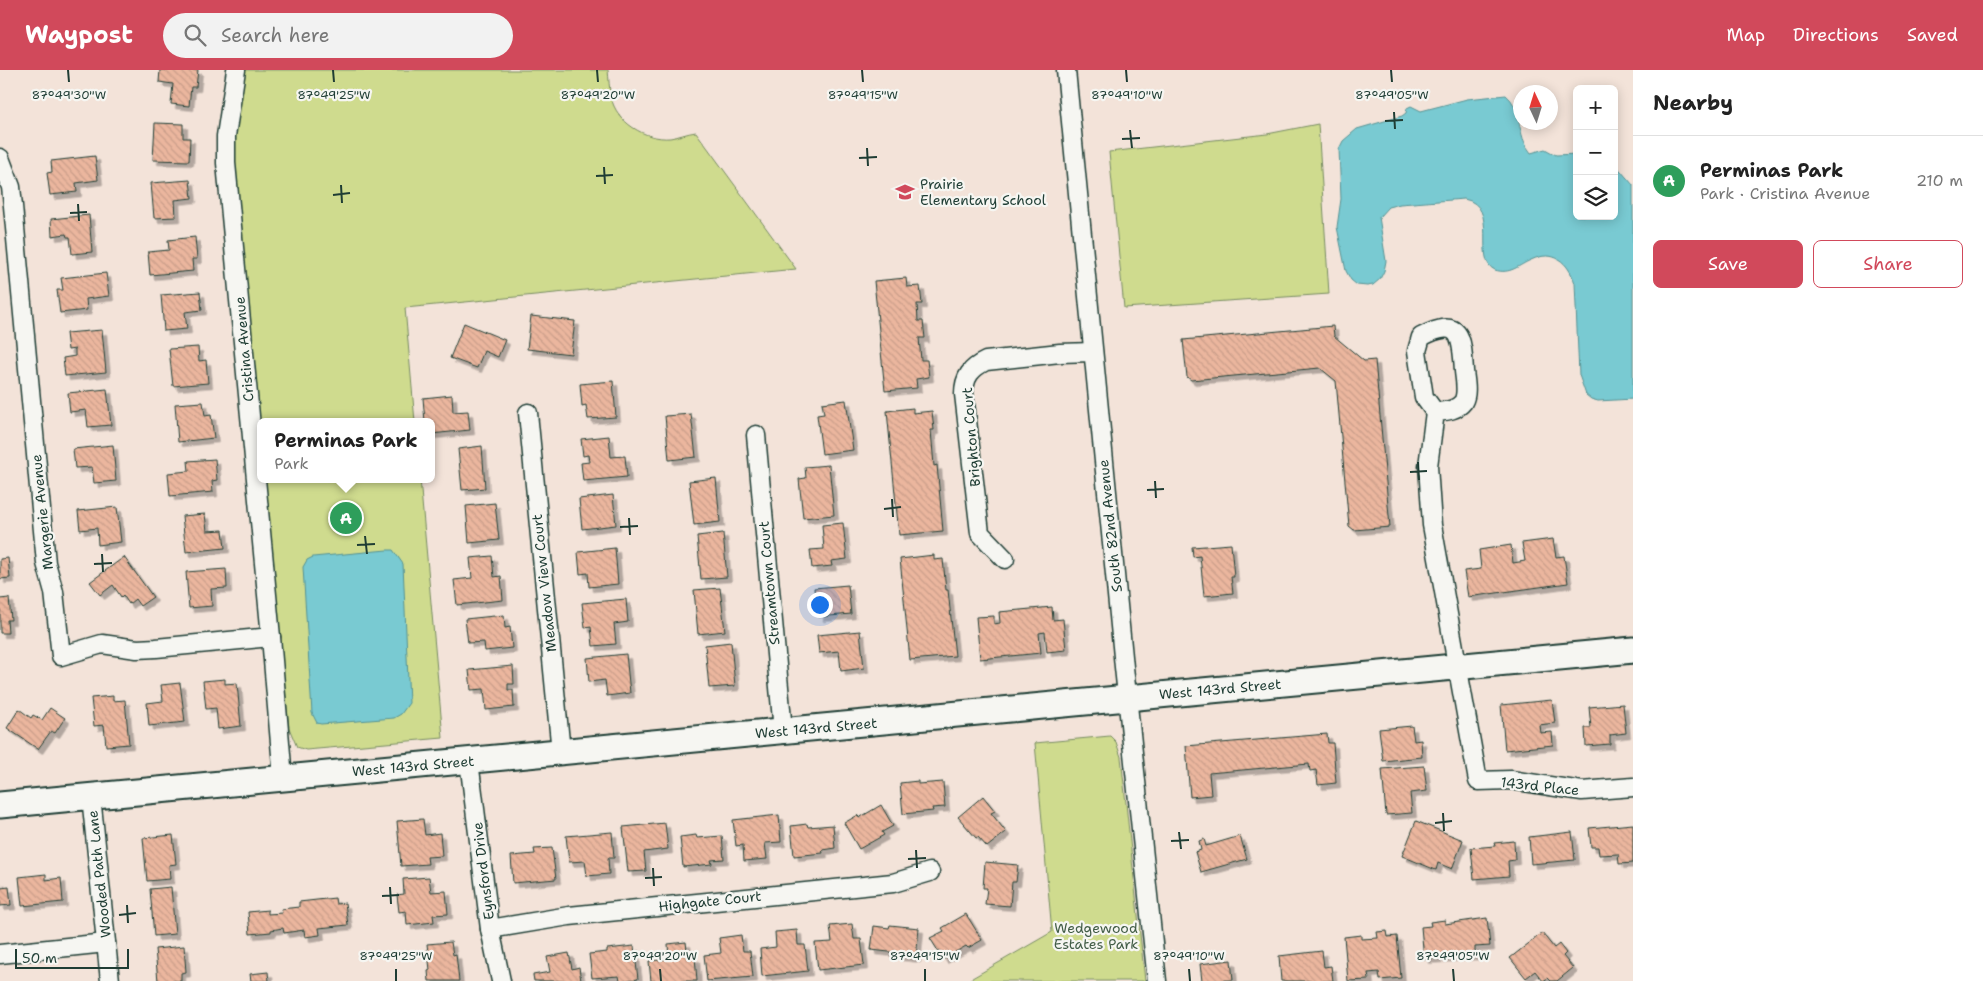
<!DOCTYPE html>
<meta charset="utf-8">
<style>
body{margin:0;font-family:"Shantell Sans",sans-serif;background:#f2f2f2;color:#222}
.controls{position:absolute;right:15px;top:15px;display:grid;overflow:hidden;border-radius:8px;box-shadow:0 2px 12px #0003}
.controls button{width:45px;height:45px;display:grid;place-items:center;padding:0;border:0;border-bottom:1px solid #e0e0e0;background:#fff;color:#222;font:25px sans-serif}
.compass{position:absolute;left:1513px;top:15px;width:45px;height:45px;border-radius:50%;background:#fff;box-shadow:0 2px 12px #0003;rotate:356deg}
.scale{position:absolute;left:15px;bottom:12px;width:114px;box-sizing:border-box;padding-left:5px;border:2px solid #1f3d34;border-top:0;font-size:14px;line-height:18px;white-space:nowrap;color:#1f3d34;-webkit-text-stroke:4px #f6f6f2;paint-order:stroke}
.you{position:absolute;left:819px;top:534px;width:18px;height:18px;margin:-12px;border:4px solid #fff;border-radius:50%;background:#1a73e8;box-shadow:0 0 0 8px #1a73e833}
.badge{display:grid;place-items:center;width:32px;height:32px;border-radius:50%;background:#d1495b;color:#fff;font-size:16px;font-weight:700}
.pin{position:absolute;translate:-50% -50%;border:2px solid #fff;box-shadow:0 1px 5px #0006}
.popup{position:absolute;left:257px;top:348px;width:178px;height:65px;box-sizing:border-box;display:grid;place-content:center;border-radius:8px;background:#fff;filter:drop-shadow(0 1px 4px #0005);font-size:16px;white-space:nowrap;color:#767676}
.popup b{font-size:19px;color:#222}
.popup::after{content:'';position:absolute;left:50%;top:100%;margin-left:-10px;border:10px solid transparent;border-top-color:#fff}
.list{margin:0;padding:0;list-style:none}
h2{display:flex;justify-content:space-between;align-items:center;height:65px;margin:0;padding:0 20px;font-size:21px}
h2 small{font-size:16px;font-weight:400;color:#767676}
.list li{display:grid;grid-template-columns:32px 1fr auto;gap:15px;align-items:center;box-sizing:border-box;height:90px;padding:0 20px;border-top:1px solid #e0e0e0}
.list b{display:block;font-size:19px;white-space:nowrap}
.list p{margin:0;font-size:16px;white-space:nowrap;color:#767676}
.list em{font-size:16px;font-style:normal;color:#767676}
.actions{display:flex;gap:10px;padding:15px 20px}
.actions a{flex:1;padding:11px 0;border:1px solid #d1495b;border-radius:8px;text-align:center;font-size:18px;color:#d1495b}
.actions .main{background:#d1495b;color:#fff}
.icon{flex:none;width:28px;height:28px;fill:none;stroke:currentColor;stroke-width:2;stroke-linecap:round;stroke-linejoin:round}
.map{position:relative;flex:none;width:1633px;height:911px;overflow:hidden}
header{display:flex;align-items:center;gap:30px;box-sizing:border-box;height:70px;padding:0 25px;background:#d1495b;color:#fff}
header strong{font-size:24px}
nav{display:flex;gap:28px;margin-inline-start:auto;font-size:18px}
.search{width:350px;height:45px;background:#f2f2f2;display:flex;align-items:center;gap:12px;box-sizing:border-box;padding:0 18px;border-radius:28px;color:#767676;font-size:19px}
main{display:flex}
aside{flex:1;background:#fff}
.map>svg:first-child{display:block}
</style>
<header>
<strong>Waypost</strong>
<div class="search"><svg class="icon" aria-label="search" viewBox="0 0 24 24"><circle cx="10" cy="10" r="6"/><path d="M15 15l6 6"/></svg>Search here</div>
<nav><a>Map</a><a>Directions</a><a>Saved</a></nav>
</header>
<main>
<div class="map">
<svg width="1633" height="911" viewBox="0 0 1633 911">
<defs>
<pattern id="building-back-hatch" width="6" height="6" patternUnits="userSpaceOnUse" patternTransform="scale(1.25)"><rect width="6" height="6" fill="#ebb69e"/><path d="M-1 5l2 2M0 0l6 6M5-1l2 2" fill="none" stroke="#c99d89"/></pattern>
<filter id="shadow"><feDropShadow dx="4.5" dy="4.5" stdDeviation="0" flood-color="#0004"/></filter>
</defs>
<rect width="100%" height="100%" fill="#f3e3d9"/>
<filter id="ink" filterUnits="userSpaceOnUse"><feTurbulence type="fractalNoise" baseFrequency=".02" numOctaves="2"/><feDisplacementMap in="SourceGraphic" scale="10" xChannelSelector="R" yChannelSelector="G"/><feConvolveMatrix kernelMatrix="1 2 1 2 8 2 1 2 1" color-interpolation-filters="sRGB"/></filter>
<g filter="url(#ink)">
<!-- green -->
<g fill="#cfdb8e" stroke="#778c61">
<path d="M243 0H608C609 9 609 18 611 27 616 52 645 70 670 68 678 67 687 63 696 62L796 199 405 238 415 352H261V379L236 127 233 63Z"/>
<path d="M1318 54 1329 224 1124 238 1109 82 1267 64Z"/>
<path d="M264 409H420L443 668 306 680 297 677 289 658Z"/>
<path d="M1110 666 1116 672 1121 687 1145 911H967L1052 862 1035 673Z"/>
</g>
<!-- water -->
<g fill="#79cad2" stroke="#559293">
<path d="M1506 25C1522 37 1516 66 1531 83L1545 79 1556 85 1577 84V146H1614V93L1633 115V329L1598 331 1591 329 1586 325 1579 305 1575 213C1568 192 1554 179 1531 190 1519 195 1510 205 1495 200 1472 190 1501 136 1464 129L1400 134 1388 137 1379 147 1386 191 1384 201 1380 209 1373 215 1367 216 1357 215 1351 210 1346 201 1337 157 1341 129 1339 79 1343 71 1357 59 1402 46 1406 43 1407 38 1411 36 1421 41 1467 29Z"/>
<path d="M387 480H393L403 494 409 633 401 644 394 648 321 654 317 653 312 643 303 497 307 490 313 487Z"/>
</g>
<!-- building -->
<g fill="url(#building-back-hatch)" stroke="#1f3d34" filter="url(#shadow)">
<path d="M160 0H198L196 17H191L189 36 171 34 173 14 159 12Z"/>
<path d="M155 53 183 54V68H190L189 91 153 90Z"/>
<path d="M95 86 98 110 76 113 77 122 50 125 47 103 52 102 51 91Z"/>
<path d="M190 110 192 128 175 130 176 147 154 148 151 113Z"/>
<path d="M89 145 92 182 72 184 70 167H67L66 164 52 166 51 149Z"/>
<path d="M195 167 197 189H192L193 201 150 205 148 182 169 180 168 170Z"/>
<path d="M106 203 109 226 86 229 87 240 60 243 57 220H63L61 208Z"/>
<path d="M906 208 907 217 920 216 922 234H917L918 251H923L925 268H919L921 290H927L929 307 916 309 917 318 885 321 874 211Z"/>
<path d="M200 222 202 240 185 242 187 259 164 261 161 225Z"/>
<path d="M531 246 575 251 571 284 527 279Z"/>
<path d="M464 253 505 270 498 287 484 281 477 298 450 288Z"/>
<path d="M1333 256 1334 266 1364 291 1375 290 1390 457 1354 460 1349 456 1336 311 1320 298 1191 310 1187 307 1183 270Z"/>
<path d="M102 260 106 302 65 306 63 288 75 286V279L68 280 66 263Z"/>
<path d="M198 277 199 291 206 290 208 313 173 316 169 279Z"/>
<path d="M613 311 616 347 588 349 586 335 582 336 580 314Z"/>
<path d="M107 319 111 355 88 357 86 340 70 342 68 323Z"/>
<path d="M452 325 453 342 468 341 470 360 431 364V352H425L423 328Z"/>
<path d="M846 330 853 380 822 384 817 345 824 344 822 333Z"/>
<path d="M203 332 205 346 211 345 214 368 178 372 175 334Z"/>
<path d="M913 338V343L932 341 934 360H931L934 396 937 395 943 461 899 465 887 341Z"/>
<path d="M691 344 696 387 669 390 665 346Z"/>
<path d="M609 366 611 387 625 386 627 407 583 411 581 393 589 392 588 385 583 386 581 369Z"/>
<path d="M113 375 116 411 94 413 92 397 75 398 73 379Z"/>
<path d="M482 376 485 418 462 420 458 379Z"/>
<path d="M215 389 217 410 212 411 213 422 170 426 168 403 189 401 188 391Z"/>
<path d="M829 395 834 445 803 448 799 409 806 408 805 397Z"/>
<path d="M716 408 720 452 694 455 689 411Z"/>
<path d="M613 425 616 455 582 459 579 429Z"/>
<path d="M495 433 499 470 469 473 466 436Z"/>
<path d="M117 437 121 472 98 475 97 458 80 460 78 441Z"/>
<path d="M205 444 207 461 223 460 225 478 186 482 182 446Z"/>
<path d="M843 453 847 489 831 491 832 496 812 498 810 480 824 479 822 455Z"/>
<path d="M723 463 727 507 701 509 697 466Z"/>
<path d="M1553 469 1556 487 1564 486 1568 513 1468 527 1464 501 1481 499 1479 480 1511 475 1513 493 1525 491 1522 473Z"/>
<path d="M1231 474 1234 507H1231L1233 523 1204 526 1200 486 1193 487 1192 477Z"/>
<path d="M615 478 618 514 589 517 588 503 580 504 578 482Z"/>
<path d="M934 485V490L943 489 946 520H948L955 586 910 590 900 489Z"/>
<path d="M492 486 494 507 501 506 503 530 457 535 454 510 472 508 470 488Z"/>
<path d="M124 487 153 527 140 536 135 529 129 534 123 525 121 527 113 515 100 525 90 512Z"/>
<path d="M8 488 10 508 0 509V489Z"/>
<path d="M226 499 227 518 211 519 212 536 189 538 186 502Z"/>
<path d="M848 515 851 544 819 547V539H816L814 518Z"/>
<path d="M720 518 725 561 698 564 694 520Z"/>
<path d="M9 528 11 550H7L8 563H0V529Z"/>
<path d="M626 529 628 552 614 554 616 574 593 576 591 557 585 558 582 533Z"/>
<path d="M1052 537 1053 550 1063 549 1066 580 1047 582 1045 562 1039 563 1041 583 980 589 976 547 994 546V554L1000 553 999 542Z"/>
<path d="M504 545 505 558 510 557 512 578 485 581 484 572 468 573 465 549Z"/>
<path d="M860 561 864 598 841 601 839 581 819 583 817 565Z"/>
<path d="M731 572 735 616 709 618 705 575Z"/>
<path d="M626 584 630 623 607 626 605 610 589 612 587 588Z"/>
<path d="M513 596 514 614H508V620H513L514 637 486 640 484 619 471 620 469 600Z"/>
<path d="M225 609V614L237 613 241 656 218 659 216 638 206 639 203 611Z"/>
<path d="M180 613 185 652 149 656 147 633 163 631 161 615Z"/>
<path d="M113 626V631L125 630 129 674 106 676 104 655 94 656 91 628Z"/>
<path d="M1552 630 1555 653 1539 655 1540 663 1552 662 1553 675 1505 680 1501 635Z"/>
<path d="M1623 634 1626 663 1610 665V674L1586 676 1585 658H1591L1589 637Z"/>
<path d="M50 638 65 648 55 663 51 661 38 679 7 658 19 639 31 648 33 645 42 650Z"/>
<path d="M1412 656 1414 671 1421 670 1422 687 1383 691 1379 659Z"/>
<path d="M1327 664 1328 673H1333L1336 713 1318 715 1316 700 1310 701 1309 694 1209 703 1211 725 1190 727 1186 676Z"/>
<path d="M1424 696 1427 721 1410 723 1412 743 1386 745 1382 699Z"/>
<path d="M918 711V714L943 712 945 737 932 738 933 741 903 744 900 713Z"/>
<path d="M983 726 995 741 991 743 1006 762 987 777 978 767 976 768 958 747Z"/>
<path d="M881 735 893 756 882 762 884 765 859 779 844 753 858 745 859 748Z"/>
<path d="M779 745 781 772 765 773 767 789 744 791 743 775 736 776 733 750Z"/>
<path d="M423 749 425 765 440 763 442 786 427 787 428 794 401 796 397 751Z"/>
<path d="M1416 751 1463 770 1452 799 1438 793 1436 800 1402 786Z"/>
<path d="M665 753 668 779 644 782 646 801 628 802 623 757Z"/>
<path d="M807 754 808 757 833 755 835 778 822 780 823 783 794 786 791 756Z"/>
<path d="M1633 754V793L1619 794 1618 784 1599 785 1598 777H1591L1589 758Z"/>
<path d="M612 762 614 788H608L609 804 587 806 585 791 569 792 566 766Z"/>
<path d="M1572 762 1575 790 1531 794 1529 767Z"/>
<path d="M173 765 176 794 169 795 170 809 147 811 143 768Z"/>
<path d="M696 765 697 768 722 766 724 789 711 790 712 794 683 797 680 767Z"/>
<path d="M1240 766 1247 789 1201 802 1195 782 1201 780 1199 771 1204 769 1206 776Z"/>
<path d="M1514 771 1515 790 1508 791 1509 806 1474 809 1471 778 1495 776 1494 773Z"/>
<path d="M552 778 556 809 513 813 511 786 535 784 534 779Z"/>
<path d="M985 792 1018 795 1016 812H1012L1010 836 985 834 987 818H983Z"/>
<path d="M46 804V810L61 808 63 832 22 836 19 807Z"/>
<path d="M429 807 431 822 446 821 448 844 433 845 434 852 407 855 406 841 399 842 397 825 404 824 403 809Z"/>
<path d="M0 810 1 818 9 817 11 835 0 836Z"/>
<path d="M171 817 175 864 154 866 150 819Z"/>
<path d="M335 828 336 834 345 833 348 855 319 858 320 865 305 867 304 860 284 863 283 858 271 860V862L250 864 248 842 268 840V844L282 843 281 839 299 837V832Z"/>
<path d="M966 844 982 870 968 878 966 876 943 889 930 868 944 861 942 858Z"/>
<path d="M1487 848 1490 876 1475 877V885L1424 889 1421 857 1431 856 1430 852 1445 850V854Z"/>
<path d="M852 854 854 869H861L864 895 818 900 815 873 832 872 830 856Z"/>
<path d="M890 855 919 858 916 888 898 886V883L871 880 874 856 889 858Z"/>
<path d="M797 860 798 875H805L808 901 762 906 760 879 776 877 775 862Z"/>
<path d="M1387 861 1388 867 1397 866 1401 908 1380 910 1379 902 1368 903 1369 910 1348 911 1344 867 1361 865V869L1378 868 1377 862Z"/>
<path d="M1542 863 1554 878 1559 874 1566 883 1563 886 1573 898 1557 911H1551L1548 908 1543 911 1535 901 1526 908 1510 888Z"/>
<path d="M741 865 743 881H750L753 907 707 911 704 885 721 883 719 868Z"/>
<path d="M451 872 453 885 456 884 459 911H429L428 901 430 900 427 874Z"/>
<path d="M686 872 688 888 695 887 697 911H651L649 891 669 889 668 874Z"/>
<path d="M184 876 186 902 181 903V911H158L155 879Z"/>
<path d="M634 876 638 909 620 911 619 906 592 908 589 884 607 882V879Z"/>
<path d="M1322 881 1324 897 1331 896 1333 911H1281L1279 886Z"/>
<path d="M569 883 572 899 579 897 581 911H534L533 905 550 902 547 887Z"/>
<path d="M1231 890 1233 910 1202 911 1200 894Z"/>
<path d="M268 902 269 911H251L250 904Z"/>
</g>
<g fill="none" stroke-linecap="round" stroke-linejoin="round">
<!-- minor casing -->
<g stroke="#1f3d34" stroke-width="21">
<g id="minor">
<path d="M236 0 226 66V93L271 567 283 708"/>
<path d="M1066 0 1124 597 1157 911"/>
<path d="M0 88 11 117 13 136 46 493 54 522 61 586 102 574 137 579 156 578 271 567"/>
<path d="M1435 342C1445 341 1456 341 1463 332 1468 323 1465 311 1464 301 1462 267 1461 246 1421 267L1417 281 1424 327 1435 342 1428 396 1432 455 1478 711 1511 710 1582 721 1633 717"/>
<path d="M528 343 561 682"/>
<path d="M756 365 783 661"/>
<path d="M1005 489 980 463 964 324C964 307 971 298 986 291L1060 283 1093 282"/>
<path d="M469 691 490 859 501 911"/>
<path d="M91 726 110 911"/>
<path d="M490 859 569 846 893 813 930 802"/>
<path d="M0 884 106 873"/>
</g>
</g>
<!-- secondary casing -->
<g stroke="#1f3d34" stroke-width="29">
<path id="secondary" d="M0 735 1633 580"/>
</g>
<!-- minor -->
<use href="#minor" stroke="#f6f6f2" stroke-width="18"/>
<!-- secondary -->
<use href="#secondary" stroke="#f6f6f2" stroke-width="25"/>
</g>
</g>
<!-- ticks -->
<path fill="none" stroke="#1f3d34" stroke-width="2" d="M68 0 69 12M333 0 334 12M597 0 598 12M862 0 863 12M1126 0 1127 12M1391 0 1392 12M1394 42 1395 59M1385 51 1403 50M1130 60 1132 78M1122 69 1140 68M867 78 868 96M859 88 877 87M604 97 605 114M596 106 613 105M341 115 342 133M333 125 350 123M78 134 79 151M70 143 87 142M1418 392 1419 410M1410 402 1427 401M1155 411 1156 428M1147 420 1164 419M892 429 893 447M884 439 901 437M629 448 630 465M620 457 638 456M365 466 367 484M357 475 375 474M102 484 103 502M94 494 112 493M1443 743 1444 761M1435 753 1452 751M1179 762 1181 779M1171 771 1189 770M916 780 917 798M908 789 926 788M653 798 654 816M645 808 662 807M390 817 391 834M382 826 399 825M127 835 128 853M119 845 136 843M396 899V911M660 899 661 911M925 899V911M1189 899 1190 911M1453 899 1454 911"/>
<!-- icons -->
<defs>
<g id="school-bare" transform="scale(1.5)"><path d="M0-5L7-2L0 1L-7-2ZM-4 1L0 2.5L4 1V4Q0 6-4 4Z" fill="#d1495b" stroke="#f6f6f2" stroke-width="2.5" paint-order="stroke"/></g>
</defs>
<g fill-rule="evenodd">
<use href="#school-bare" x="905" y="122"/>
</g>
<g text-anchor="middle" dominant-baseline="central" stroke-width="4.5" stroke-linejoin="round" paint-order="stroke">
<!-- poi labels -->
<g font-size="14" fill="#1f3d34" stroke="#f6f6f2" text-anchor="start">
<text x="920" y="114">Prairie<tspan x="920" dy="16">Elementary School</tspan></text>
</g>
<!-- street labels -->
<g font-size="14" fill="#1f3d34" stroke="#f6f6f2">
<text transform="translate(244 279) rotate(-95)">Cristina Avenue</text>
<text transform="translate(971 367) rotate(-95)">Brighton Court</text>
<text transform="translate(42 442) rotate(-96)">Margerie Avenue</text>
<text transform="translate(1110 456) rotate(-96)">South 82nd Avenue</text>
<text transform="translate(544 513) rotate(-96)">Meadow View Court</text>
<text transform="translate(769 513) rotate(-95)">Streamtown Court</text>
<text transform="translate(1220 619) rotate(-5)">West 143rd Street</text>
<text transform="translate(816 658) rotate(-5)">West 143rd Street</text>
<text transform="translate(413 696) rotate(-5)">West 143rd Street</text>
<text transform="translate(1540 716) rotate(6)">143rd Place</text>
<text transform="translate(483 801) rotate(-97)">Eynsford Drive</text>
<text transform="translate(99 804) rotate(-96)">Wooded Path Lane</text>
<text transform="translate(710 831) rotate(-6)">Highgate Court</text>
</g>
<!-- park labels -->
<g font-size="14" fill="#425d46" stroke="#f6f6f2">
<text x="1096" y="858">Wedgewood<tspan x="1096" dy="16">Estates Park</tspan></text>
</g>
</g>
<g font-size="12" text-anchor="middle" fill="#1f3d34" stroke="#f6f6f2" stroke-width="4.5" stroke-linejoin="round" paint-order="stroke">
<text x="69" y="29">87°49'30"W</text>
<text x="334" y="29">87°49'25"W</text>
<text x="598" y="29">87°49'20"W</text>
<text x="863" y="29">87°49'15"W</text>
<text x="1127" y="29">87°49'10"W</text>
<text x="1392" y="29">87°49'05"W</text>
<text x="396" y="890">87°49'25"W</text>
<text x="660" y="890">87°49'20"W</text>
<text x="925" y="890">87°49'15"W</text>
<text x="1189" y="890">87°49'10"W</text>
<text x="1453" y="890">87°49'05"W</text>
</g>
</svg>
<div class="controls">
<button>+</button>
<button>−</button>
<button><svg class="icon" aria-label="layers" viewBox="0 0 24 24"><path d="M12 4l9 5-9 5-9-5zM3 14l9 5 9-5"/></svg></button>
</div>
<svg class="compass" viewBox="-18 -18 36 36"><path d="M0-13l5 13h-10z" fill="#e53935"/><path d="M0 13l5-13h-10z" fill="#767676"/></svg>
<div class="scale">50 m</div>
<div class="you"></div>
<div class="pin badge" style="left:346px;top:448px;background:#2e9e5b">A</div>
<div class="popup"><b>Perminas Park</b>Park</div>
</div>
<aside>
<h2>Nearby<small></small></h2>
<ul class="list">
<li><span class="badge" style="background:#2e9e5b">A</span><div><b>Perminas Park</b><p>Park · Cristina Avenue</p></div><em>210 m</em></li>
</ul>
<div class="actions"><a class="main">Save</a><a>Share</a></div>
</aside>
</main>
